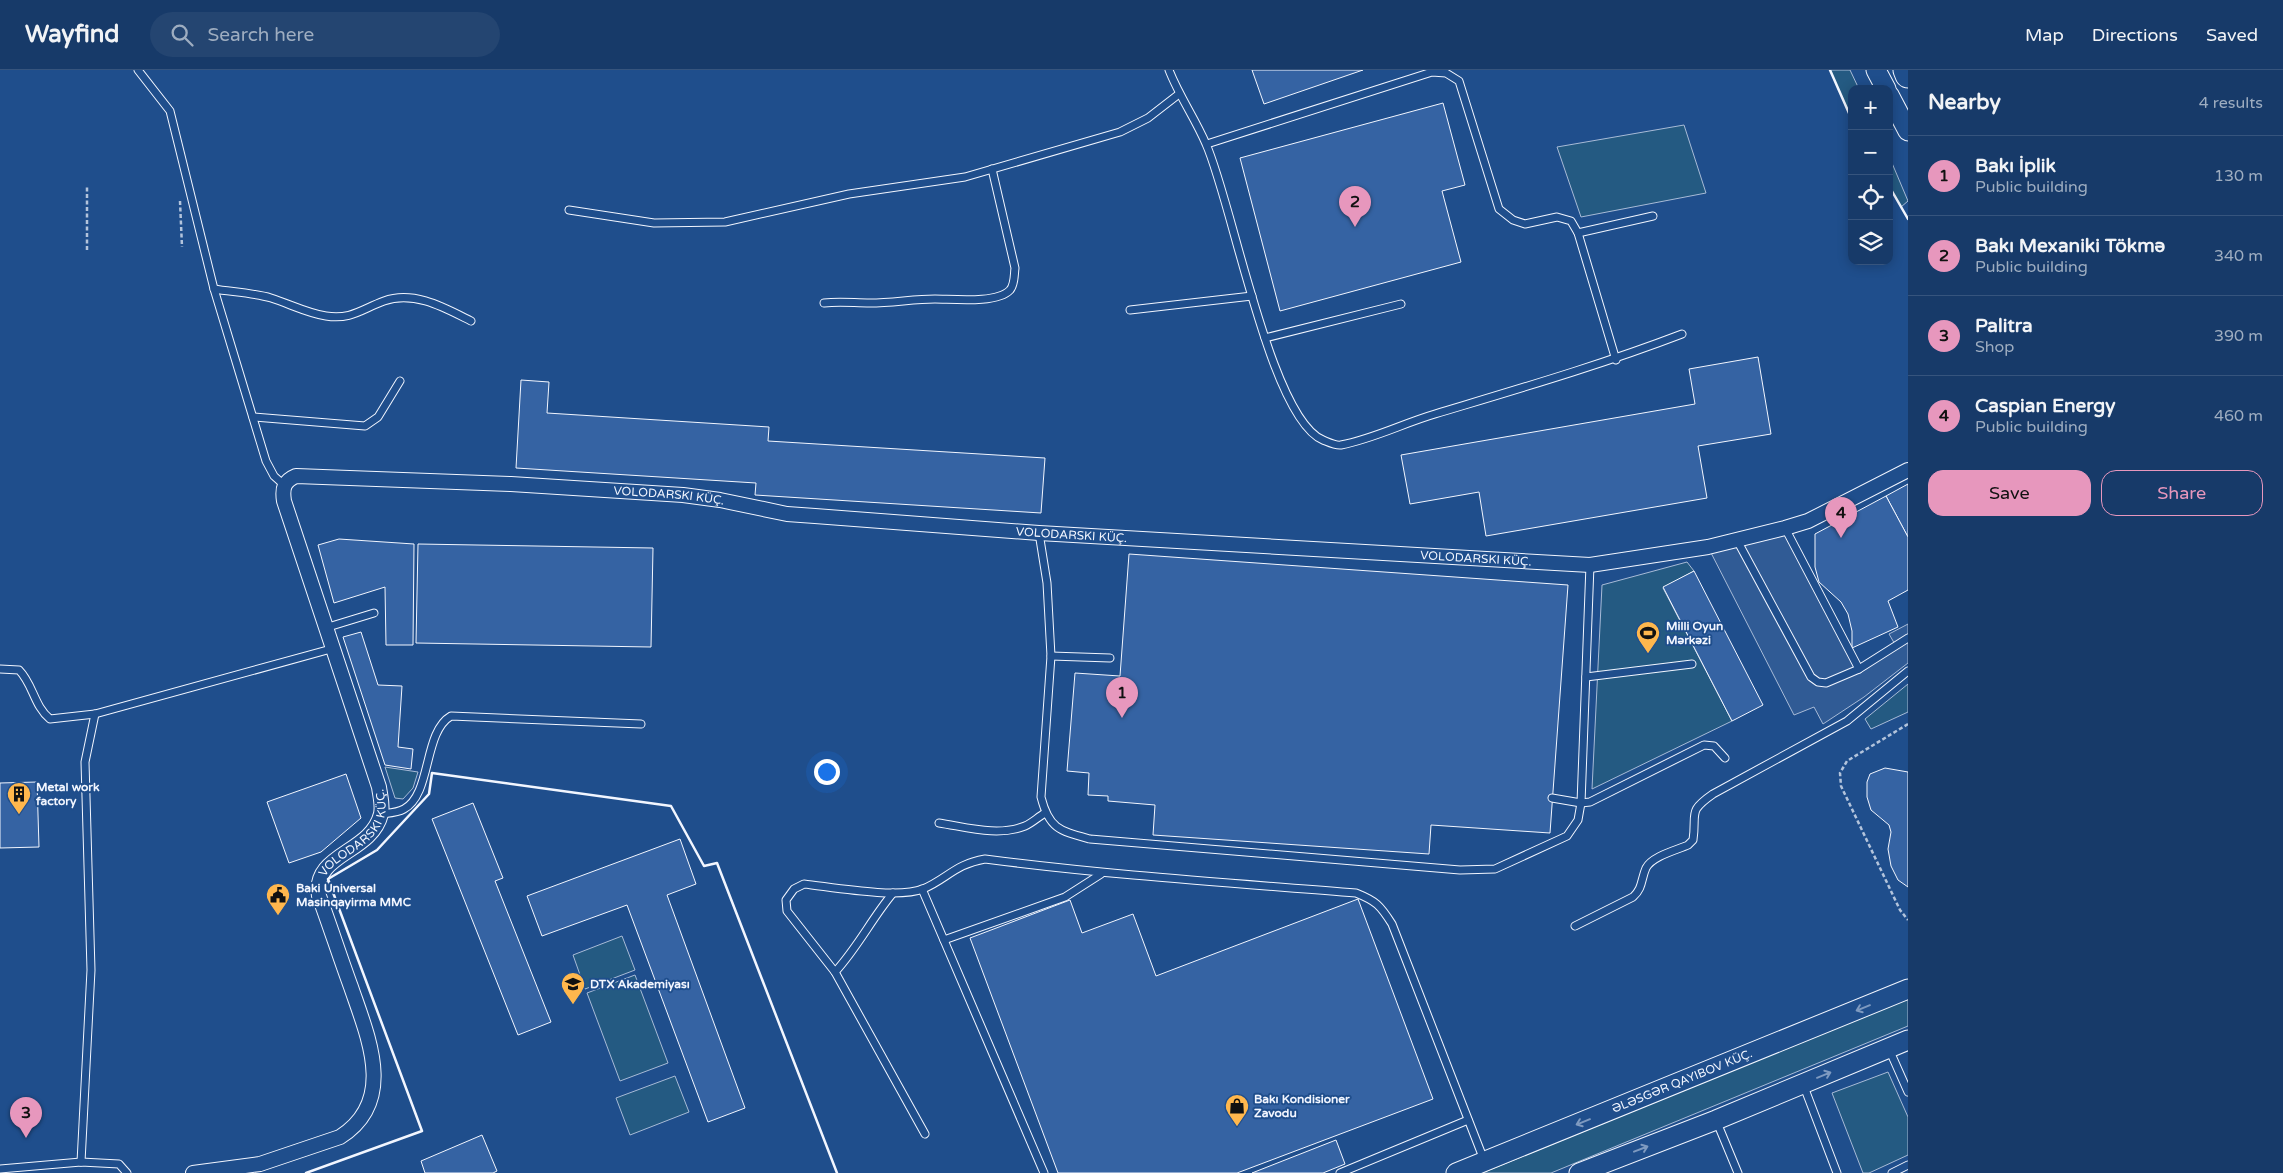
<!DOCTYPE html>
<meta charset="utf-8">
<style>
body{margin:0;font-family:"Varela Round",sans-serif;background:#244571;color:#f1f3f6}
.controls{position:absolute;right:15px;top:15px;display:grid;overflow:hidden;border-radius:10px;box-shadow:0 2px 12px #0003}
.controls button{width:45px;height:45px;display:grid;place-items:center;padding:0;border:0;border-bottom:1px solid #36547d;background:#173a69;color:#f1f3f6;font:25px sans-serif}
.you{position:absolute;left:826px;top:701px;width:18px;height:18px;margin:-12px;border:4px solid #fff;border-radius:50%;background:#1a73e8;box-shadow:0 0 0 8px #1a73e833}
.badge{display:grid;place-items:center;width:32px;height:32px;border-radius:50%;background:#e797bd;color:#111;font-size:16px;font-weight:700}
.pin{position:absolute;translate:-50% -41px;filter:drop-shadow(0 1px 2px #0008)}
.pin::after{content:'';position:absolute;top:26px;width:18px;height:15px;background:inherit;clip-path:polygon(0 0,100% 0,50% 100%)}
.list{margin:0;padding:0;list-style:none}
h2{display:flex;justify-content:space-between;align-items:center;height:65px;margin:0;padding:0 20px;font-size:21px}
h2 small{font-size:16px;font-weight:400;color:#9eadc0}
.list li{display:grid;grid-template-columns:32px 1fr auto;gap:15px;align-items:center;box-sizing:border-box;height:80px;padding:0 20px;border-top:1px solid #36547d}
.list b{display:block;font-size:19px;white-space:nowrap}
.list p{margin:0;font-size:16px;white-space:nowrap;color:#9eadc0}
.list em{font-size:16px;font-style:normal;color:#9eadc0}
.actions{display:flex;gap:10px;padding:15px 20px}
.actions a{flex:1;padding:11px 0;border:1px solid #e797bd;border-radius:15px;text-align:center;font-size:18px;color:#e797bd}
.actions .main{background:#e797bd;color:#111}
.icon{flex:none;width:28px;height:28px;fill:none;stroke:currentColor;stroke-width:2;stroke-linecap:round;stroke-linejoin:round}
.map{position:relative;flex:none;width:1908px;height:1103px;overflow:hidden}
header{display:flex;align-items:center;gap:30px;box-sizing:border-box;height:70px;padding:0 25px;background:#173a69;border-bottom:1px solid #36547d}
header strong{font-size:24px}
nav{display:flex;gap:28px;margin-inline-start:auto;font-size:18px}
.search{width:350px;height:45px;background:#244571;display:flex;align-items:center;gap:12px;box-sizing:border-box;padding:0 18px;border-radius:28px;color:#9eadc0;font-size:19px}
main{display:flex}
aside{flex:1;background:#173a69}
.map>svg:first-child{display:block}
</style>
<header>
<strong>Wayfind</strong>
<div class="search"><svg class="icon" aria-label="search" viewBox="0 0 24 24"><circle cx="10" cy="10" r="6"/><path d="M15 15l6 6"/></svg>Search here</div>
<nav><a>Map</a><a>Directions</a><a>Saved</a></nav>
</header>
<main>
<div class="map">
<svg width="1908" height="1103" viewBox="0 0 1908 1103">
<rect width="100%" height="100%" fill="#1f4e8c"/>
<!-- green -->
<g fill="#245a82" stroke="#a8bbd7">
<path d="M1830 0H1850L1859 19H1852V50Z"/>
<path d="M1684 55 1706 123 1581 147 1557 77Z"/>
<path d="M1889 86 1908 131 1901 137 1889 116Z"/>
<path d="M1687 492 1694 501 1663 518 1732 651 1592 719 1602 515Z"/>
<path d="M1908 614V642L1871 659 1865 649Z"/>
<path d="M385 697 418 702 413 718 403 729 395 728Z"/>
<path d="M622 866 635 900 585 919 573 885Z"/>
<path d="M635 905 668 993 620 1011 587 923Z"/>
<path d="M1908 929V956L1551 1103H1482Z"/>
<path d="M1888 1002 1908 1047V1085L1869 1103H1863L1832 1023Z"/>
<path d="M675 1006 689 1042 630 1065 616 1028Z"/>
</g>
<!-- parking -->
<path fill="#305b95" stroke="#a8bbd7" d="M1785 458 1859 599 1896 576 1889 564 1908 554V593L1864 627 1823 654 1814 637 1794 645 1708 477Z"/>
<!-- building -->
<g fill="#3563a3" stroke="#f2f6ff">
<path d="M1252 0H1363L1264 34Z"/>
<path d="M1443 33 1465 115 1442 121 1461 192 1280 241 1240 88Z"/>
<path d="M1758 287 1771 364 1698 376 1707 428 1486 466 1479 422 1410 434 1401 385 1695 334 1689 299Z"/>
<path d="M521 310 549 312 547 343 769 357 768 371 1045 388 1041 443 755 425 756 413 516 398Z"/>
<path d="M1908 414V467L1886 426Z"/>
<path d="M1886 426 1908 467V520L1888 531 1898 557 1852 578V561L1848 544 1841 532 1819 512 1815 497V464Z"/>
<path d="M339 469 414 474 413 575H386L385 517 334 533 318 475Z"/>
<path d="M418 474 653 478 651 577 416 573Z"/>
<path d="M1129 484 1568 515 1550 763 1431 755 1429 784 1153 765 1155 735 1108 731V726L1088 725 1089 703 1067 701 1075 603 1120 606Z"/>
<path d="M1694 501 1763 635 1732 651 1663 517Z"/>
<path d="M361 562 378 615 402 616 398 677 413 679 411 699 385 695 343 567Z"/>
<path d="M1885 698 1908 702V817L1898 810 1891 796 1888 779 1891 762 1889 755 1871 740 1867 727V712L1870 704Z"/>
<path d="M346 704 361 748 321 782 289 793 267 732Z"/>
<path d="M37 712 39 777 0 778V713Z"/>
<path d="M473 733 503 808 495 811 551 952 518 965 432 749Z"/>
<path d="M680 769 696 814 667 825 745 1038 708 1052 627 835 542 866 527 826Z"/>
<path d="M1358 829 1433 1029 1237 1103H1058L970 868 1070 830 1082 863 1133 844 1156 906Z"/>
<path d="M482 1065 497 1101 493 1103H425L421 1091Z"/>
<path d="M1336 1070 1345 1094 1323 1103H1252Z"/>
</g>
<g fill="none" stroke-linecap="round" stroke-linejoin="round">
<!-- lane casing -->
<g stroke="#f2f6ff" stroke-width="9">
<g id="lane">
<path d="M138 0 170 41 214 219 266 391 274 406 284 415"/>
<path d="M1169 0C1179 26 1195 48 1206 74 1232 131 1270 348 1323 370 1328 372 1336 376 1341 375 1373 369 1404 353 1435 344 1518 319 1601 295 1682 264"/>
<path d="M1207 74 1432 2 1446 3 1459 11 1499 139 1513 150 1525 154 1557 147 1571 151 1578 163 1616 290"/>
<path d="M569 140 654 153 725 152 849 124 965 107 1120 62 1148 48 1179 24"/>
<path d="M1578 163 1653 146"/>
<path d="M214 219C233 222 254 223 271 228 290 234 307 243 326 246 351 250 362 239 384 231 414 220 445 238 471 251"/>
<path d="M824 233C840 231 854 233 870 233 892 233 914 229 935 229 952 229 997 234 1010 220 1015 214 1014 205 1015 198L992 99"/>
<path d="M1130 240 1252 226"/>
<path d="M1265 268 1401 234"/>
<path d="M253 347 365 356 378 347 400 311"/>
<path d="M1785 458 1859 599"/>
<path d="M1039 463 1047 513 1051 586 1041 727C1049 759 1060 761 1090 769L1460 800 1495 799 1567 766 1578 750 1581 733 1590 495"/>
<path d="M1738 472 1811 607 1818 612 1826 613 1859 599 1908 568"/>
<path d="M325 558 374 543"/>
<path d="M1051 586 1110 588"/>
<path d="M0 599 19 600C33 614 34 636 50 649L95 644 331 579"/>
<path d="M1586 607 1692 594"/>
<path d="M1552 728 1581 733 1590 732 1704 675 1714 676 1725 688"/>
<path d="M381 744C389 743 397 743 404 739 432 724 423 662 451 646L641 654"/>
<path d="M939 753C966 757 998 767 1025 756 1032 753 1038 747 1045 743"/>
<path d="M922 819 1044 1103"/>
<path d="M1575 856 1633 827C1643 818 1641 809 1646 798 1652 786 1677 780 1688 775L1693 770C1697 743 1687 742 1713 724L1847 651 1908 601"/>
<path d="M944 870 1065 827 1101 804"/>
<path d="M835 902C858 877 872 848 893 823"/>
<path d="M1889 979 1908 1022"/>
<path d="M1803 1014 1837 1103"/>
<path d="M1716 1050 1738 1103"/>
<path d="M925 1064 835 902 787 841 786 830 794 819 804 814C832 817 897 829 923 819 947 809 955 794 985 789 1108 805 1232 813 1356 823 1376 831 1380 835 1392 854L1484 1090"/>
<path d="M81 1092 91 900 85 692 95 644"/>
<path d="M0 1099 81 1092 119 1094 127 1103"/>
<path d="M1340 1103 1468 1050"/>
<path d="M1892 1103 1908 1095"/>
</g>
</g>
<!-- street casing -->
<g stroke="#f2f6ff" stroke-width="16">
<g id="street">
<path id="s1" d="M193 1103 260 1094 340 1067C397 1031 368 967 351 917 340 887 330 856 319 826 312 783 371 784 381 744 383 735 380 725 379 717L284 431C282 418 284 411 296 406L511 414 683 425 720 430 787 444 815 446 1039 463 1590 495 1708 477 1785 458 1808 451 1908 400"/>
</g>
</g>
<!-- secondary casing -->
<g stroke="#f2f6ff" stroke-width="21">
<g id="secondary">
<path d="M1876 0 1886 19"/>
<path d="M1889 25 1908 61"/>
<path id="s2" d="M1456 1103 1908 919"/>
<path d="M1579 1103 1716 1050 1908 970"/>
</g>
</g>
<!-- highway casing -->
<g stroke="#f2f6ff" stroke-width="27">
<path id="highway" d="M1906 0 1908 5"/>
</g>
<!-- path -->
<g stroke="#b3c4dc" stroke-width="2.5" stroke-dasharray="4 2.5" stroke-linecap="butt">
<path d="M180 131 182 177"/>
<path d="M87 180V116"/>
<path d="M1908 654 1847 691 1840 703 1841 716 1900 840 1908 850"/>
</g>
<!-- lane -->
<use href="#lane" stroke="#1f4e8c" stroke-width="7"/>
<!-- street -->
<use href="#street" stroke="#1f4e8c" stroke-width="14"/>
<!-- secondary -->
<use href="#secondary" stroke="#1f4e8c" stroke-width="19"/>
<!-- highway -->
<use href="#highway" stroke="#1f4e8c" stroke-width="25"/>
<!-- wall -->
<g stroke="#f2f6ff" stroke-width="2.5">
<path d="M1830 0 1852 50"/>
<path d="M1889 116 1908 149"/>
<path d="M306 1103 422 1061 328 809 377 780 429 724 432 703 671 736 704 796 717 793 837 1103"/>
</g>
</g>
<!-- one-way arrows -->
<defs><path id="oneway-shaft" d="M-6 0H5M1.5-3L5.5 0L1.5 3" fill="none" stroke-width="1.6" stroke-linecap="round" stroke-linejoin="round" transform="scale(1.25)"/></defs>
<g stroke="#7e9ac0">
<use href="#oneway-shaft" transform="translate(1863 938) rotate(158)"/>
<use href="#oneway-shaft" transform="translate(1824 1005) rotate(-22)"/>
<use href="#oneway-shaft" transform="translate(1583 1052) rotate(158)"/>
<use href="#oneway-shaft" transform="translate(1641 1079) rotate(-21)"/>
</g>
<!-- icons -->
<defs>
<g id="stadium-pin" transform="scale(1.25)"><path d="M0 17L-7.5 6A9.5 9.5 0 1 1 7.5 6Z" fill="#ffb74d" stroke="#1f4e8c"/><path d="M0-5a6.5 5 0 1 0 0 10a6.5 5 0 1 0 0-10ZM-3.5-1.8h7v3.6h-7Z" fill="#111"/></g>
<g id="building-pin" transform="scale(1.25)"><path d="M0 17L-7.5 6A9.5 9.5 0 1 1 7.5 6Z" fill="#ffb74d" stroke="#1f4e8c"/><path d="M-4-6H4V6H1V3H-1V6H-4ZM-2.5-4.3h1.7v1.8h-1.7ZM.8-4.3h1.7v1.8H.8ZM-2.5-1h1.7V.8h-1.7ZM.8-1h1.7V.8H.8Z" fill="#111"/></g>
<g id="civic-pin" transform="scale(1.25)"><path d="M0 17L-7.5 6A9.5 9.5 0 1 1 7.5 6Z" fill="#ffb74d" stroke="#1f4e8c"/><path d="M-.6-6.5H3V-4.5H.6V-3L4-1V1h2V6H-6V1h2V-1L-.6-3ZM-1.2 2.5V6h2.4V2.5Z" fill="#111"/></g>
<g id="university-pin" transform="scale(1.25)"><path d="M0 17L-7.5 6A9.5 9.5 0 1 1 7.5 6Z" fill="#ffb74d" stroke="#1f4e8c"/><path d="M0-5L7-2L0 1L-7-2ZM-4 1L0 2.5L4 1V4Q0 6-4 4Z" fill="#111"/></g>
<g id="shop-pin" transform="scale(1.25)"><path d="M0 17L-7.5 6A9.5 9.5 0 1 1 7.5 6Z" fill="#ffb74d" stroke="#1f4e8c"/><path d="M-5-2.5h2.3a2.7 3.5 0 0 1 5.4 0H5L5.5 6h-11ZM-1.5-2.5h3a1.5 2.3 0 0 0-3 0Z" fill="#111"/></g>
</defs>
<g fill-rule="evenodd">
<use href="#stadium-pin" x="1648" y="563"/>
<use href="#building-pin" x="19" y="724"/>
<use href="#civic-pin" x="278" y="825"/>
<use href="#university-pin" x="573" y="914"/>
<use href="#shop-pin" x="1237" y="1036"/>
</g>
<g text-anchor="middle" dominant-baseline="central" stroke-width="4" stroke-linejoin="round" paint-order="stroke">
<!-- street labels -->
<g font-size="12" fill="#f2f6ff" stroke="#1f4e8c">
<text stroke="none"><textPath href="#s1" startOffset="1255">VOLODARSKI KÜÇ.</textPath></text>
<text stroke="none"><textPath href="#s1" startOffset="1660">VOLODARSKI KÜÇ.</textPath></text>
<text stroke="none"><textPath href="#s1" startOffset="2065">VOLODARSKI KÜÇ.</textPath></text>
<text stroke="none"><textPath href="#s1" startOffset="491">VOLODARSKI KÜÇ.</textPath></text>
<text stroke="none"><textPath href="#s2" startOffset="244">ƏLƏSGƏR QAYIBOV KÜÇ.</textPath></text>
</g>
<!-- poi labels -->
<g font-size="12" font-weight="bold" fill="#f2f6ff" stroke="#1f4e8c" text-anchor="start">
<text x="1666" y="556">Milli Oyun<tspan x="1666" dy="14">Mərkəzi</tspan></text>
<text x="36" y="717">Metal work<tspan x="36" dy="14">factory</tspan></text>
<text x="296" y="818">Baki Universal<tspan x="296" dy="14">Masinqayirma MMC</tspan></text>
<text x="590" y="914">DTX Akademiyası</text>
<text x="1254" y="1029">Bakı Kondisioner<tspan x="1254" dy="14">Zavodu</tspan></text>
</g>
</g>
</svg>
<div class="controls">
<button>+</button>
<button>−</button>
<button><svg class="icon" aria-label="locate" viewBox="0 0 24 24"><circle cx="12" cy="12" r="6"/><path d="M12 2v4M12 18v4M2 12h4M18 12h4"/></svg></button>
<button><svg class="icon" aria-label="layers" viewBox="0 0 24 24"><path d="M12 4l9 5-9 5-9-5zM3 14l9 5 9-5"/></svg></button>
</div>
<div class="you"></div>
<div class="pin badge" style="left:1122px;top:648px">1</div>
<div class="pin badge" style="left:1355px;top:157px">2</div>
<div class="pin badge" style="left:26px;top:1068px">3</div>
<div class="pin badge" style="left:1841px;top:468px">4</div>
</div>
<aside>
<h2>Nearby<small>4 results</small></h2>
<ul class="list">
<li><span class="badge">1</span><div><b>Bakı İplik</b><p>Public building</p></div><em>130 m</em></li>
<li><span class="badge">2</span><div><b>Bakı Mexaniki Tökmə</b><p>Public building</p></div><em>340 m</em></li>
<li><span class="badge">3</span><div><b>Palitra</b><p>Shop</p></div><em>390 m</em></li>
<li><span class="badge">4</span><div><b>Caspian Energy</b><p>Public building</p></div><em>460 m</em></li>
</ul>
<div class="actions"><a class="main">Save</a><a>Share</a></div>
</aside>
</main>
